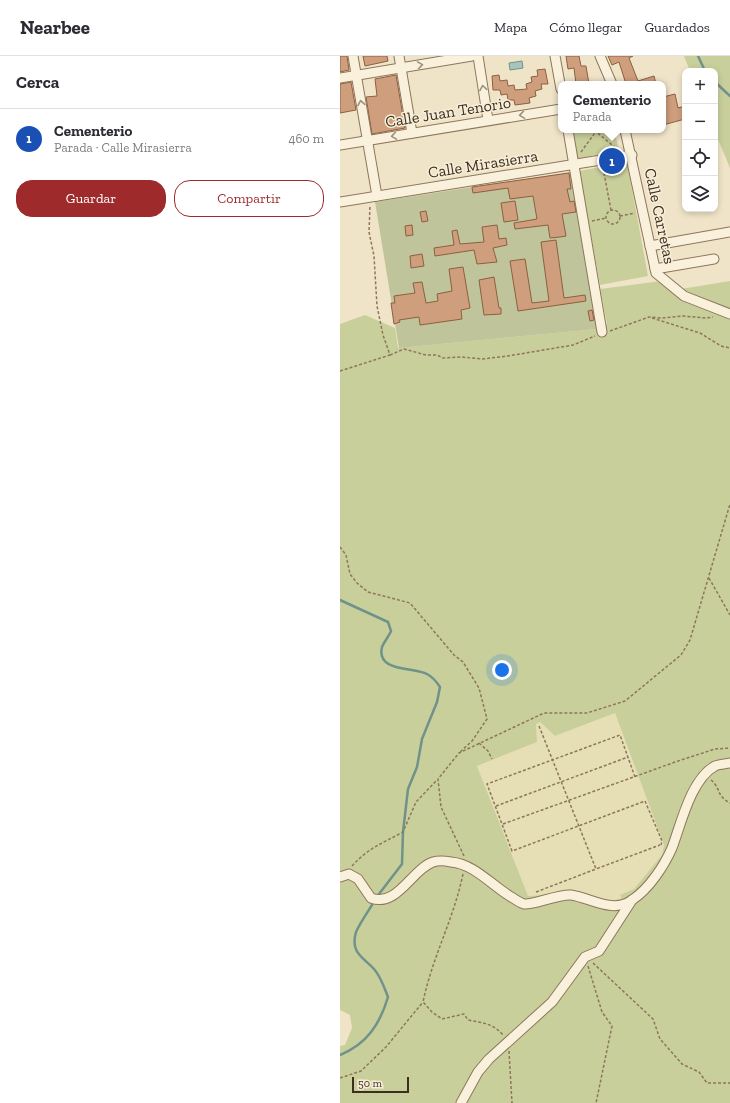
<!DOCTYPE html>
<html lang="es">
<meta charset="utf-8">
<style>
body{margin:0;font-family:"Zilla Slab",serif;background:#f7f7f7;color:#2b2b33}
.controls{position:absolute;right:12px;top:12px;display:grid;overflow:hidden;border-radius:8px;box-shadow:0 2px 6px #0003}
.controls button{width:36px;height:36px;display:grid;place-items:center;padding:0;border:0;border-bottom:1px solid #e1e1e2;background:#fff;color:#2b2b33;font:20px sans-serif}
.scale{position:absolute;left:12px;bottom:10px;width:57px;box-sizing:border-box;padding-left:4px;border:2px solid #3d2e20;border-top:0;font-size:11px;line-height:14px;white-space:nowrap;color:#3d2e20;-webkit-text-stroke:3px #f7eed8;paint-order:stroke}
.you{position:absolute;left:162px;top:614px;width:14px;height:14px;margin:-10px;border:3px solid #fff;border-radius:50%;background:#1a73e8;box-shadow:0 0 0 6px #1a73e833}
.badge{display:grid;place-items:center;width:26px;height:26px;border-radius:50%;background:#9e2a2b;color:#fff;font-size:13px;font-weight:700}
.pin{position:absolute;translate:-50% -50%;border:2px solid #fff;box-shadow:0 1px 4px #0006}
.popup{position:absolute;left:218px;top:25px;width:108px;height:52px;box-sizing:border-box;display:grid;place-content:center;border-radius:8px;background:#fff;filter:drop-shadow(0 1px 3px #0005);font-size:13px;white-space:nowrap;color:#7c7c81}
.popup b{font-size:15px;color:#2b2b33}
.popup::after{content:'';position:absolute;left:50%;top:100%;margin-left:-8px;border:8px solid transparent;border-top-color:#fff}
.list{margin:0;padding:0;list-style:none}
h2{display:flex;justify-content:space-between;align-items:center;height:52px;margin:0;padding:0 16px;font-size:17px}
h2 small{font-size:13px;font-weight:400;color:#7c7c81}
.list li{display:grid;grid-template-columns:26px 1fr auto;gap:12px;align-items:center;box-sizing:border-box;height:60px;padding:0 16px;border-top:1px solid #e1e1e2}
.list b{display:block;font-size:15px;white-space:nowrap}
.list p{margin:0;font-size:13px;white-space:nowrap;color:#7c7c81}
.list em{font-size:13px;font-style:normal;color:#7c7c81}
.actions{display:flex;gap:8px;padding:12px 16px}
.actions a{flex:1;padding:9px 0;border:1px solid #9e2a2b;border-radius:16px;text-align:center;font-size:14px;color:#9e2a2b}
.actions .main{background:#9e2a2b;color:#fff}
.icon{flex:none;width:22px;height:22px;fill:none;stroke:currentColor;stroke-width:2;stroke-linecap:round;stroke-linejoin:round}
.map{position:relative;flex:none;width:390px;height:1047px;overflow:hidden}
header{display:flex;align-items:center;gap:24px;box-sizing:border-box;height:56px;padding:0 20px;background:#fff;border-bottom:1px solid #e1e1e2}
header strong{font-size:19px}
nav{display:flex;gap:22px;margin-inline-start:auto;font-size:14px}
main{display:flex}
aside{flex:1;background:#fff}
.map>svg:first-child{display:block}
</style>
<header>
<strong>Nearbee</strong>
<nav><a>Mapa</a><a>Cómo llegar</a><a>Guardados</a></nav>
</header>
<main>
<aside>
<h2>Cerca<small></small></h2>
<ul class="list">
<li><span class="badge" style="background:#1a4fb4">1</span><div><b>Cementerio</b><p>Parada · Calle Mirasierra</p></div><em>460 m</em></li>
</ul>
<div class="actions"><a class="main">Guardar</a><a>Compartir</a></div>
</aside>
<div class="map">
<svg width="390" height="1047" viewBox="0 0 390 1047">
<rect width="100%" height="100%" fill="#f0e4c8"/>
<!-- farmland -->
<path fill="#e6deb5" d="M275 657 324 789 322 799 294 833 280 839 282 844 275 847 224 837 188 840 137 710 197 686 196 668 200 666 215 680Z"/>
<!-- green -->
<g fill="#c9cf9b" fill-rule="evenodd">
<path d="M344 0H390V112L375 76V15H350Z"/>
<path d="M231 74H274L279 94 236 103Z"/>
<path d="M287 106 308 220 260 229 239 115Z"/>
<path d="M329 224 341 233 390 225V1047H0V990L5 989 12 972 10 959 0 954V268L25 259 55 272 58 292 257 273 267 268 260 233ZM275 657 324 789 322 799 294 833 280 839 282 844 269 846 244 837 188 840 137 710 197 686 196 668 200 666 215 680Z"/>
</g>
<!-- cemetery -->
<path fill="#bfc49a" d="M231 116 257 273 59 292 35 146Z"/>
<!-- water -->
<path fill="#a9c4bc" stroke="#6f938a" d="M182 5 183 12 170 14 169 7Z"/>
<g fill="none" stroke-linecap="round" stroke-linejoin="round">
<!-- stream -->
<g stroke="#6f938a" stroke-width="2.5">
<path d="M358 0 365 15"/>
<path d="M375 26 390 40"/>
<path d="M0 544 48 566 51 575C49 580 44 586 42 591 36 616 73 611 87 618 93 621 96 625 100 631L97 646 82 683 77 711 68 733 63 776 62 808 39 838"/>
<path d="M0 999C27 988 40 968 48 941 44 931 41 921 34 913 23 901 10 897 16 876 20 867 27 857 32 849"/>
</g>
</g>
<!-- building -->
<g fill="#cf9f7d" stroke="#8d5f41">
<path d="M0 0H7L9 14 0 16Z"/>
<path d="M23 0H47L48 5 25 10Z"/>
<path d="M226 0H239L241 10H246L249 28H236L234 12 228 13Z"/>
<path d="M268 0H293L289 2 298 25 314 20 316 28H286L279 6 272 9Z"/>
<path d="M205 13 208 28H201L202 33 195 35 196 40 189 42 190 47 175 49 174 44H168L167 38 161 39 160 34H153L152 20 159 19 160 25 167 24 168 30 174 29 175 34 187 33 186 28 192 26 191 21 198 20 197 14Z"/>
<path d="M56 19 65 72 32 78 26 41 37 40 35 23Z"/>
<path d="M11 26 16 54 0 57V28Z"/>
<path d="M335 38 338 52 345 50V63L323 69V41Z"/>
<path d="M229 117 231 133H227L230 146 234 145 236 156 222 158 226 180 220 181 210 182 208 169 175 173 174 167 197 163 193 140 170 143 168 132 133 137 132 131Z"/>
<path d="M175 145 178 164 164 166 161 147Z"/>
<path d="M86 155 88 165 82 166 80 156Z"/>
<path d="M72 169 73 179 66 180 65 170Z"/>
<path d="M157 169 159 183 166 182 167 189 153 192 157 206 137 208 134 194 95 200 94 192 114 189 112 175 117 174 120 188 144 186 142 171Z"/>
<path d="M216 184 224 242 245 239 246 245 178 255 170 205 185 203 192 247 209 245 201 186Z"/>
<path d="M82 198 84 210 71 212 70 200Z"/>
<path d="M123 211 130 252 121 254 122 263 80 269 79 261 59 264 60 266 54 268 51 247H55L54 240 75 237 73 227 82 226 86 247 98 245 97 238 112 235 109 213Z"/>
<path d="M154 221 159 252H161V258L144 259 139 224Z"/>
<path d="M252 254 254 264 250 265 248 255Z"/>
</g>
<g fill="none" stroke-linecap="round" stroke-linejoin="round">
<!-- minor casing -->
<g stroke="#8d765c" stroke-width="11">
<g id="minor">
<path d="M13 0 37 140"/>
<path d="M59 0 72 77"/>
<path d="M138 0 148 64"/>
<path d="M215 0 221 33"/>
<path d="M260 0 272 28"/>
<path d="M0 22 132 0"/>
<path d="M228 74 262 276"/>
<path d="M285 74 316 217 344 240 390 258"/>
<path d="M0 89 221 53"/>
<path d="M0 146 292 99"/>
<path d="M310 190 390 176"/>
<path d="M315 213 374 203"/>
<path d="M0 821 9 818 18 823 31 842C57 852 72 813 93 806 99 804 106 805 111 806 135 808 153 831 173 842 176 844 181 847 184 848 194 849 218 838 231 839 251 842 273 858 292 844 309 833 324 810 332 792 341 768 351 723 375 710 379 708 386 708 390 707"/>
<path d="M121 1047 138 1016 149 1003 212 946 245 901 259 895 292 844"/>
</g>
</g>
<!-- path -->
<g stroke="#8d765c" stroke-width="1.5" stroke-dasharray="3 2" stroke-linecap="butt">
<path d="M254 74 277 93"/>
<path d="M241 96 257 74"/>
<path d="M263 112 271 154"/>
<circle cx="273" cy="161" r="7"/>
<path d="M280 160 295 157"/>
<path d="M252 165 266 162"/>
<path d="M312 262 360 277 381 290 390 292"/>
<path d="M270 275 309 261 322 262 343 260 366 262 373 261"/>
<path d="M50 299 64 293 86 299H97L103 302 121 301 142 303 168 300 233 289 255 280"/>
<path d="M0 315 50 299 43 279 37 250 34 200 29 176 30 149"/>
<path d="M0 491 6 499 10 518 17 527 28 536 70 547 114 599 123 606 139 632 147 663 132 685 120 696"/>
<path d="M369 522 390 559"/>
<path d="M199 670 256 813 320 789"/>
<path d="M139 687 148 695 152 703"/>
<path d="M295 721 280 679 147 728 172 795 305 745 322 785 321 789"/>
<path d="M371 724C381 732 376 740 390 747"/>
<path d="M156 750 288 701"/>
<path d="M163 768 338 705 375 693 390 692"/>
<path d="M124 800 101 751 98 723 119 697 204 657H247L285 645 341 599 350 584 390 448"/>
<path d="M12 810C28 792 43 787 63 776L76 746 97 724"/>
<path d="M123 818C114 862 92 902 83 946L92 956 102 963 124 958 128 964C142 967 153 967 163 979"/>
<path d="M196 836 256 813"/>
<path d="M253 907 313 963 320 983 342 1008 359 1016 367 1027H390"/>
<path d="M248 910 262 956 272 970 256 1047"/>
<path d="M169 995 172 1047"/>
<path d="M0 1022 21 1015 46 991 83 946"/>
</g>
<!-- minor -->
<use href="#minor" stroke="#faf1dc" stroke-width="9"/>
</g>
<!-- one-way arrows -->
<defs><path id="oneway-chevron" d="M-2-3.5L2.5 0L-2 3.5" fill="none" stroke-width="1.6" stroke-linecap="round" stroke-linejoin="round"/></defs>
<g stroke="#9c907e">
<use href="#oneway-chevron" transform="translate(80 9) rotate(-9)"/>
<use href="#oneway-chevron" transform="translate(143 32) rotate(-99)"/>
<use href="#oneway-chevron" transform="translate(21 47) rotate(-100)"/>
<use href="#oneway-chevron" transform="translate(182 59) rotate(171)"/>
<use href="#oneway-chevron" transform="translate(54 80) rotate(171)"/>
</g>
<g text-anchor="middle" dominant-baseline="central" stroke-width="3" stroke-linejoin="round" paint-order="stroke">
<!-- street labels -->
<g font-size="16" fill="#3d2e20" stroke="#f7eed8">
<text transform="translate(108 56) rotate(-9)">Calle Juan Tenorio</text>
<text transform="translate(143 108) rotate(-9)">Calle Mirasierra</text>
<text transform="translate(320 160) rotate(78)">Calle Carretas</text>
</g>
</g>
</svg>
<div class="controls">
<button>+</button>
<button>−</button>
<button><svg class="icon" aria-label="locate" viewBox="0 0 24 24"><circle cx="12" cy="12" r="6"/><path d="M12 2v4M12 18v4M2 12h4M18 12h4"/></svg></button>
<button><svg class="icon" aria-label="layers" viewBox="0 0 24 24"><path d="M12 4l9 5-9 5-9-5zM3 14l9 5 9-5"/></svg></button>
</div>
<div class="scale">50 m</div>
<div class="you"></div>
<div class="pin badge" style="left:272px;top:105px;background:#1a4fb4">1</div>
<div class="popup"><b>Cementerio</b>Parada</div>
</div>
</main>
